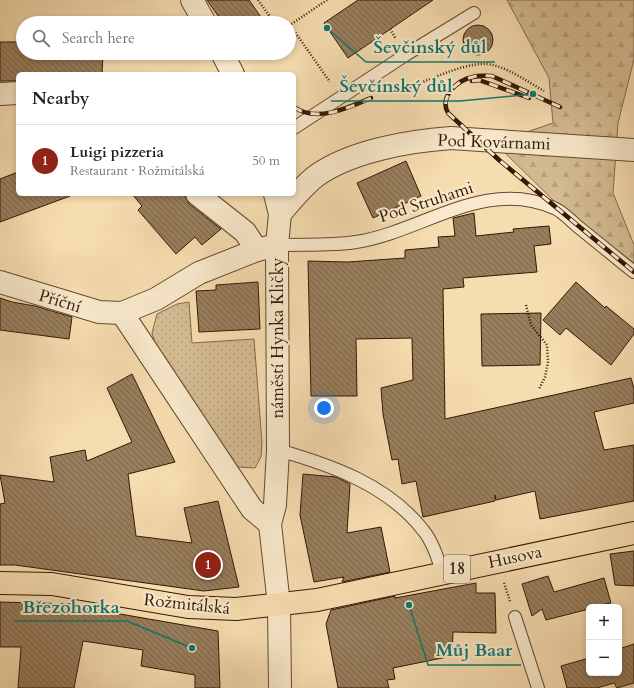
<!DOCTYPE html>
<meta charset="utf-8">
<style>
body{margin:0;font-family:Cardo,serif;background:#f6f6f6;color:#222}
.controls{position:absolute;right:12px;bottom:12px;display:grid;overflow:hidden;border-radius:6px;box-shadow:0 2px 6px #0003}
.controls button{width:36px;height:36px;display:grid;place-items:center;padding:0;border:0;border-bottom:1px solid #e0e0e0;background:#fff;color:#222;font:20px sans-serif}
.you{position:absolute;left:324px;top:408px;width:14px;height:14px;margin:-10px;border:3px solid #fff;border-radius:50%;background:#1a73e8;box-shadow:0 0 0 6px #1a73e833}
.badge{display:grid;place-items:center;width:26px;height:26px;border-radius:50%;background:#8f2418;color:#fff;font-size:13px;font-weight:700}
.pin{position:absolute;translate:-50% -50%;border:2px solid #fff;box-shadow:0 1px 4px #0006}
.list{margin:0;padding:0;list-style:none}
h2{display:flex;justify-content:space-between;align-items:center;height:52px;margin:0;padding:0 16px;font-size:17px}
h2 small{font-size:13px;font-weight:400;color:#767676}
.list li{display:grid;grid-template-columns:26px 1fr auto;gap:12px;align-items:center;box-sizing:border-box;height:72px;padding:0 16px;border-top:1px solid #e0e0e0}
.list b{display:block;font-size:15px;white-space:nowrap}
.list p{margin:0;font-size:13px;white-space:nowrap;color:#767676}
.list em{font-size:13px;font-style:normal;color:#767676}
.icon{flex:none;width:22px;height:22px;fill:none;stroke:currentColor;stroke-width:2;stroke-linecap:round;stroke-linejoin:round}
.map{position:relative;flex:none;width:634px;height:688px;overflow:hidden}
.search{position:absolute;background:#fff;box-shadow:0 2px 6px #0003;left:16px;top:16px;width:280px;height:44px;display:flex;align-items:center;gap:10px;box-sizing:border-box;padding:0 14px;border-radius:22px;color:#767676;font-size:15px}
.panel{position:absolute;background:#fff;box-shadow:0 2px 6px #0003;left:16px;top:72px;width:280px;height:124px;border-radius:6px}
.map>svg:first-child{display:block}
</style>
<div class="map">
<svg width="634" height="688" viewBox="0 0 634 688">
<defs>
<pattern id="grass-dots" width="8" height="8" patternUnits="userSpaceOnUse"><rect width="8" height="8" fill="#d5bc93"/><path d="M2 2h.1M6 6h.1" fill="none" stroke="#b7a17d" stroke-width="1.8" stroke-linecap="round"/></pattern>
<pattern id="forest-firs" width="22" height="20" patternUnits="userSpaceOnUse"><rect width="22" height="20" fill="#d5bc93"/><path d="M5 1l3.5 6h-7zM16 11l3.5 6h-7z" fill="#b7a17d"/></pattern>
<pattern id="building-back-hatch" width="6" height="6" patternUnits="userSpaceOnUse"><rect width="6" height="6" fill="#987e5d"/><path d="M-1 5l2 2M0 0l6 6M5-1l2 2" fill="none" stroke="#7d664b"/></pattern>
</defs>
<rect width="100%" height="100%" fill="#f6ddb0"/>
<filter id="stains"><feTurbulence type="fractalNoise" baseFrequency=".005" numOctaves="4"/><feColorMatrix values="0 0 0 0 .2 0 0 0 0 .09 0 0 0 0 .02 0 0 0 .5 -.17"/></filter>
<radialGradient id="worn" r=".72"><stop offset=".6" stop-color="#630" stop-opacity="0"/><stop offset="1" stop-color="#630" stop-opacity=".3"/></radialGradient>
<!-- grass -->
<path fill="url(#grass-dots)" stroke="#846a4c" d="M189 302 192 343 254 339 262 443 261 457 255 468 238 467 158 354 152 333 157 314 177 304Z"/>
<!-- forest -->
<path fill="url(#forest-firs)" stroke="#846a4c" d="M507 0H634V59L618 123 613 193 634 245V263L555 202 495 143 553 123 549 78Z"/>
<!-- building -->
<g fill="url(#building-back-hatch)" stroke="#331804">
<path d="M207 0H249L265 23H223Z"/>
<path d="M358 0H433L348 58 324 23Z"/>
<circle cx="478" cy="40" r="15"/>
<path d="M0 42H23V53H103L102 74H18V81H0Z"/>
<path d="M406 161 421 196 373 218 357 183Z"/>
<path d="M18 172V194H69L70 196 0 222V179Z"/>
<path d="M132 194H184L189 204 221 229 202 245 195 237 176 254 138 210 142 206Z"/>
<path d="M474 213 476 236 514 232 513 229 549 226 551 244 534 246 537 272 463 278 464 287 443 289 445 419 631 378 634 389V403L594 412 604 450 634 445V501L540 519 535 491 496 500 495 495V501L423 517 416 481 402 484 398 459 392 460 383 414 381 388 413 380 412 338 356 339 357 396H311L308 261 348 262 405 258V250L439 247 438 237 455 236 453 218Z"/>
<path d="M258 282 260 329 199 332 196 291 216 290V285Z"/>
<path d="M576 282 605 308 606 306 634 329V334L611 365 566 328 560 335 543 320Z"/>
<path d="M0 298 12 302 35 306 72 317 69 339 0 330Z"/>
<path d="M541 313 540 365 482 366 481 314Z"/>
<path d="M132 374 175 462 128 474 136 536 192 543 184 508 218 501 239 587 204 591 15 565H0V504L5 503 0 475 54 482 50 457 85 450 87 461 132 442 107 388Z"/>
<path d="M303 474 336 477 350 484 347 533 381 527 390 572 342 582 344 577 314 582 300 515Z"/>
<path d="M634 551V586L615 585 610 554Z"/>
<path d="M548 576 554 592 604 578 611 603 589 607V609L546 620 542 609 532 616 522 584Z"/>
<path d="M476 583V593H495L496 633 453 632 452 656 393 668 395 679 387 680 389 688H338L326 624 331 610 395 596V598Z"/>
<path d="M0 602 74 604V606L218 631 220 688H195V675L141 666 143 650 83 641 74 688H18L21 647H0Z"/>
<path d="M634 644V683L617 688 614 683 597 688H567L561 666 589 658V673H619V649Z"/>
</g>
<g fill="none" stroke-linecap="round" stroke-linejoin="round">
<!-- lane casing -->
<g stroke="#64492f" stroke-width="14">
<g id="lane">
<path d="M294 128 407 54 474 13"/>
<path d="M277 245C303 244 330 246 356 242 422 232 485 177 554 208 562 211 570 220 577 226 596 241 615 257 634 272"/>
<path d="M278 450C331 465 388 485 423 530 433 542 438 558 442 572"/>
<path d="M515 617 538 688"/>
</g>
</g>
<!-- street casing -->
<g stroke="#64492f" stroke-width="24">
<g id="street">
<path d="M192 0 205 23"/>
<path d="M222 53 233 74"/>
<path d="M0 94 18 93"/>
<path d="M197 194 245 232 257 250"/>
<path d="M275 194 280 214 277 245 278 450 275 505 270 524 279 605 280 688"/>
<path d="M280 214C291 201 302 187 316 176 351 151 409 141 451 138L634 150"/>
<path d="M0 282 99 312 122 313 156 299 199 273 257 250 277 245"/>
<path d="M122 313 252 509 270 524"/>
</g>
</g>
<!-- primary casing -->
<g stroke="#331804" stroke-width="24">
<path id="primary" d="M0 583 52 584 188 607 236 609 317 600 634 533"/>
</g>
<!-- path -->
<g stroke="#331804" stroke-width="2.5" stroke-dasharray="1 2" stroke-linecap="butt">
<path d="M258 0 271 18 285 23"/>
<path d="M327 0 290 25 330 82"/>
<path d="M390 29 396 39"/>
<path d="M384 91 391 93 399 92C422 83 460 64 483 64 502 63 528 82 544 91"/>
<path d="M526 305 531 325 547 345 548 362 545 377 539 389"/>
<path d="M504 583 510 601"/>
</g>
<!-- lane -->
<use href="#lane" stroke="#f9e9cc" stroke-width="12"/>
<!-- street -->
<use href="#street" stroke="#f9e9cc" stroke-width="22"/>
<!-- primary -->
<use href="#primary" stroke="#f6ddb0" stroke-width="22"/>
<!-- rail casing -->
<g stroke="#331804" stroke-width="4.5">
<g id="rail">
<path d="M472 81 479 80 529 98"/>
<path d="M294 107C316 123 348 108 371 98"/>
<path d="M560 107 492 76C485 76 479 75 473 77 457 80 439 97 448 113L499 160 634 272"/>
</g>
</g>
<!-- rail -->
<use href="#rail" stroke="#f9e9cc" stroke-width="3" stroke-dasharray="9" stroke-linecap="butt"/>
</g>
<g text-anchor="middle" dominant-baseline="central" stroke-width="4" stroke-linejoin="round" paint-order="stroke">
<!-- shield labels -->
<rect fill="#f9e9cc" stroke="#6e5740" stroke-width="1" x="444" y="555" width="26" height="28" rx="3"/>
<g font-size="16" font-weight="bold" fill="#331804">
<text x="457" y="569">18</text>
</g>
<!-- street labels -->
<g font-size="17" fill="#331804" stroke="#f9e9cc">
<text transform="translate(494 142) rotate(2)">Pod Kovárnami</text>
<text transform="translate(426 202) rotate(-18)">Pod Struhami</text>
<text transform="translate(60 301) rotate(17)">Příční</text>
<text transform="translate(277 338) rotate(-90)">náměstí Hynka Kličky</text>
<text transform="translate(515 557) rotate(-12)">Husova</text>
<text transform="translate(187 604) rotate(6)">Rožmitálská</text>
</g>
</g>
<!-- callouts -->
<path fill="none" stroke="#0f766e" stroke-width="1.5" d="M327 28L366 62H495M533 94L460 101H331M192 648L127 621H14M409 605L428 665H521"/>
<g fill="#0f766e" stroke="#f9e9cc" stroke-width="1.5">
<circle cx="327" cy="28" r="4"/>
<circle cx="533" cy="94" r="4"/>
<circle cx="192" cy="648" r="4"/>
<circle cx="409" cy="605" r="4"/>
</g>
<g font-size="18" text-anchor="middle" font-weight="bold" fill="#0f766e" stroke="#f9e9cc" stroke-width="4" stroke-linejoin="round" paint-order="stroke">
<text x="430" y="53">Ševčinský důl</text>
<text x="396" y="92">Ševčínský důl</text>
<text x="71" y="613">Březohorka</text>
<text x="474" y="656">Můj Baar</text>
</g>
<rect width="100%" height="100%" filter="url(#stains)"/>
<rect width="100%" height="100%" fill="url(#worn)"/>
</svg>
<div class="controls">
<button>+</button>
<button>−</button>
</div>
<div class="you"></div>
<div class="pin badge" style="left:208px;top:565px">1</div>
<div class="search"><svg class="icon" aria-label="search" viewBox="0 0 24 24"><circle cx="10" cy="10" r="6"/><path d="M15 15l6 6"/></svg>Search here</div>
<section class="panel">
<h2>Nearby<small></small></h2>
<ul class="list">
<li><span class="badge">1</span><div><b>Luigi pizzeria</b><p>Restaurant · Rožmitálská</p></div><em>50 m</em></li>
</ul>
</section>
</div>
